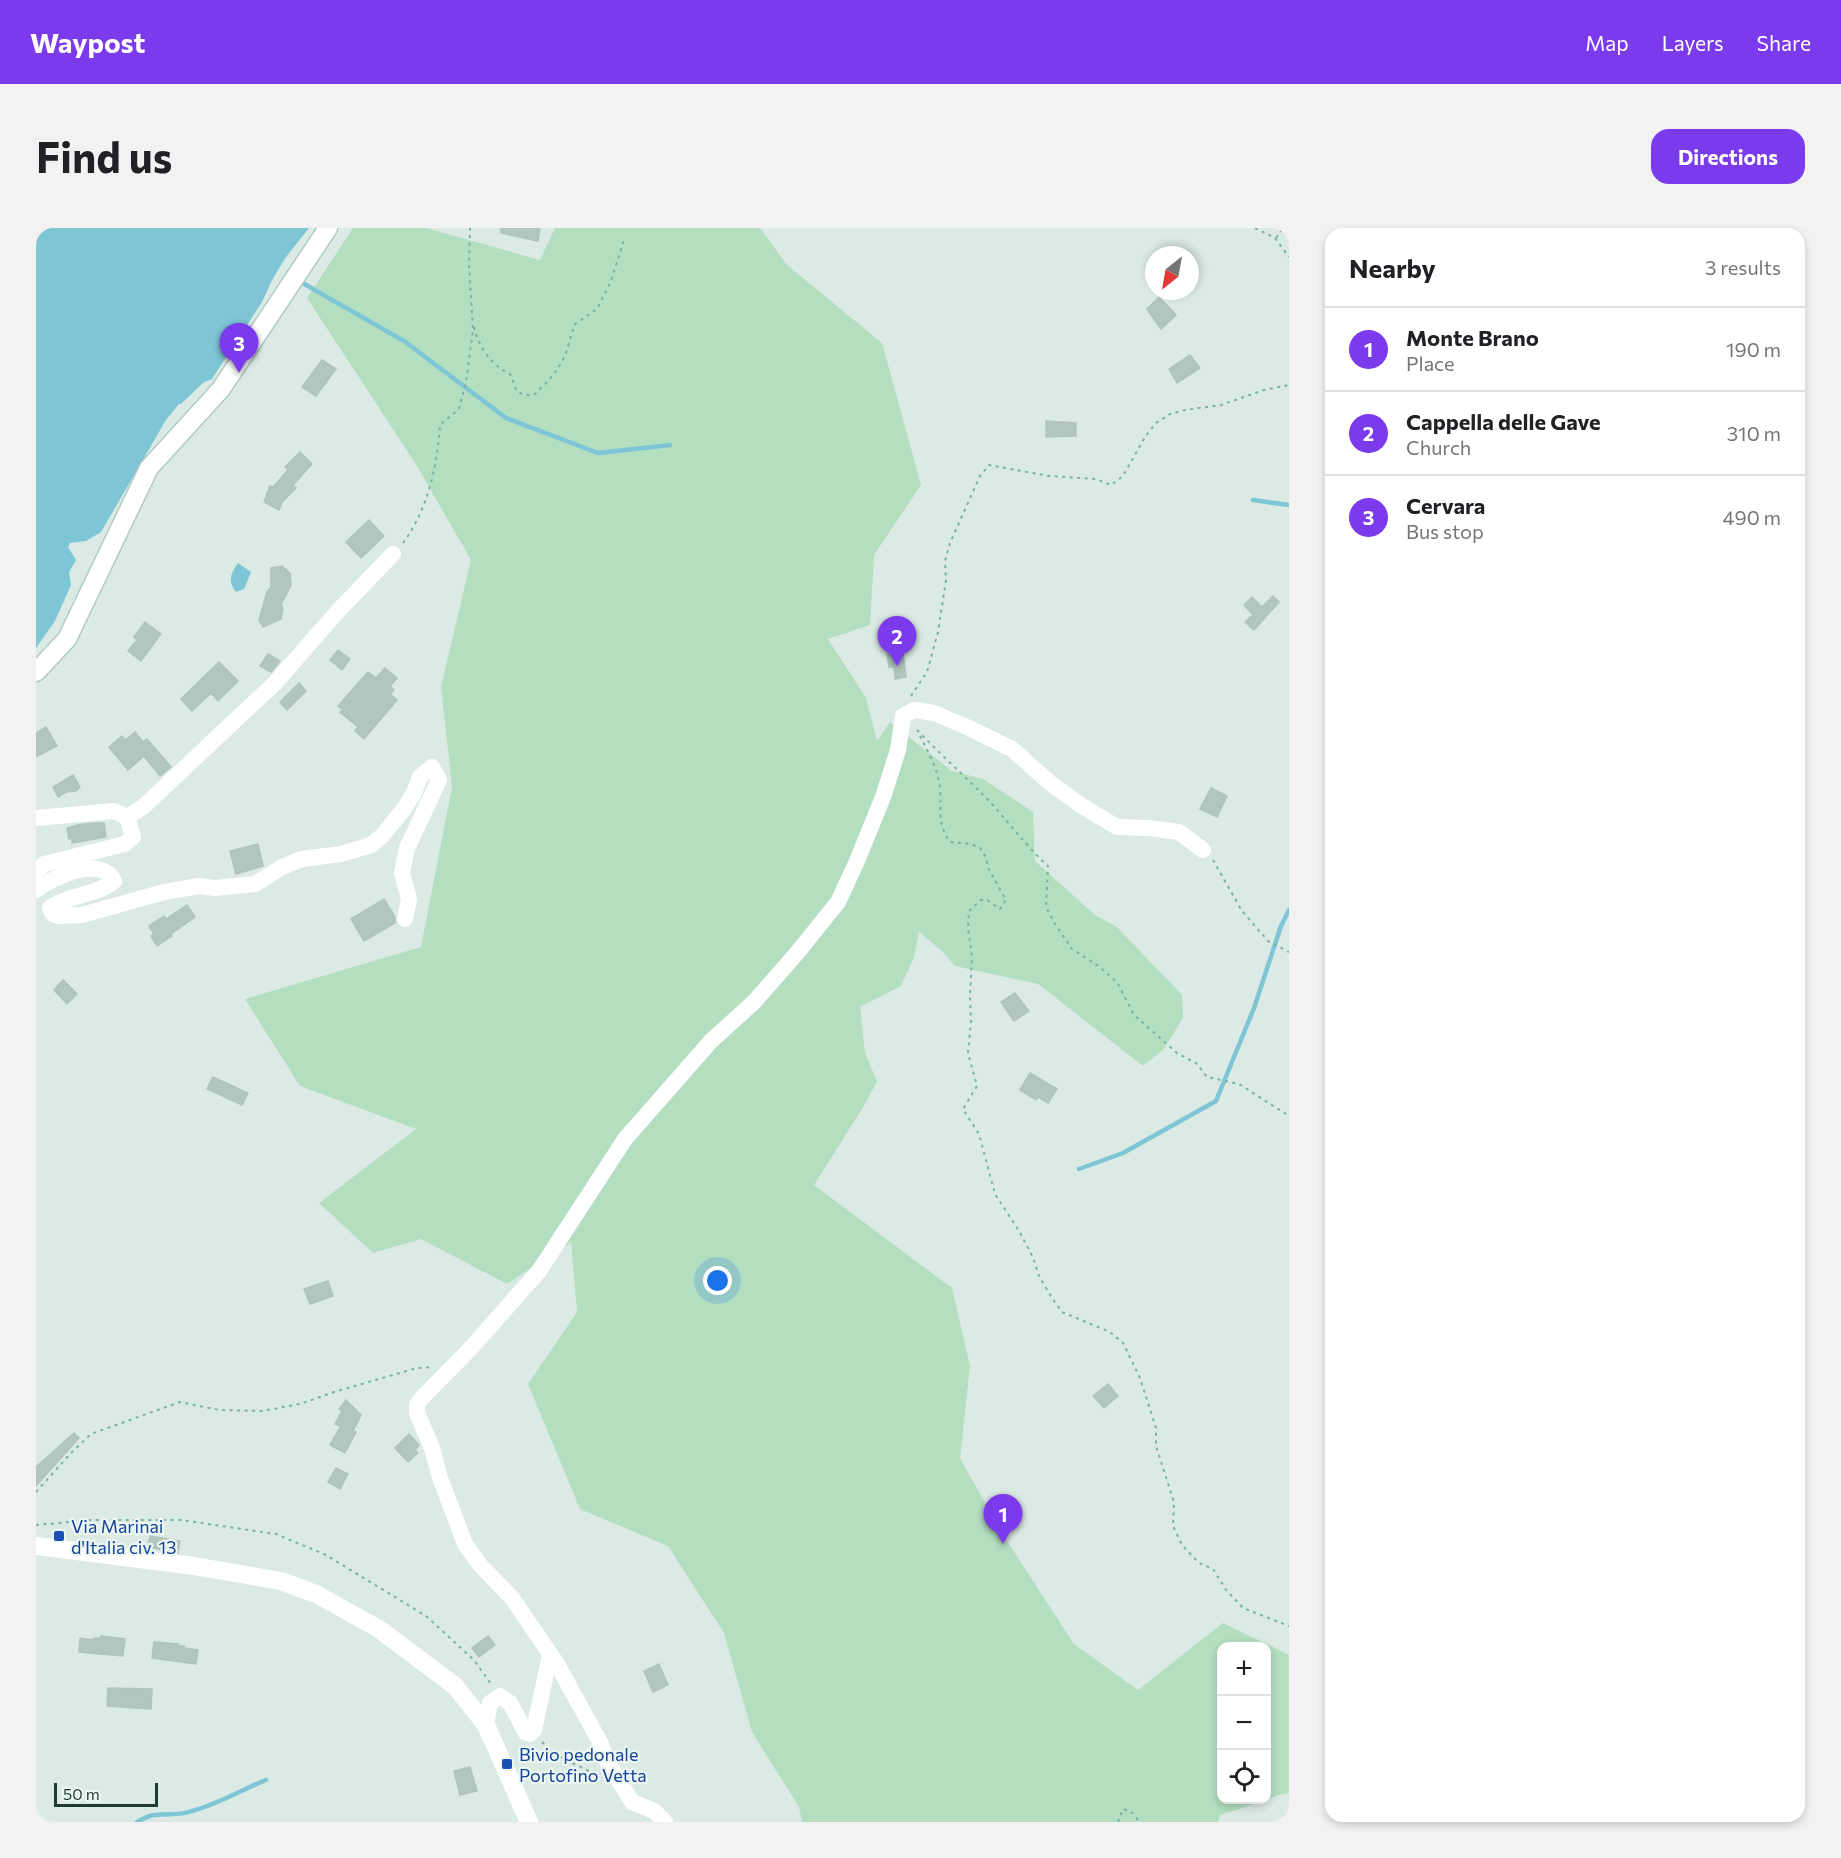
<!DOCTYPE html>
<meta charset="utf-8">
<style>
body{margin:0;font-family:Commissioner,sans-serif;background:#f2f2f2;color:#202124}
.controls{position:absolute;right:18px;bottom:18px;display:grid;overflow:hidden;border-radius:12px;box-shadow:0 3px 9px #0003}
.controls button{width:54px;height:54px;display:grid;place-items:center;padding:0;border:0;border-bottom:2px solid #e0e0e0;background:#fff;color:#202124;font:30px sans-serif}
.compass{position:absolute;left:1109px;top:18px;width:54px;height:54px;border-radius:50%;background:#fff;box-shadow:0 3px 9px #0003;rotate:211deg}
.scale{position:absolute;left:18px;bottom:15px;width:104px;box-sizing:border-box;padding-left:6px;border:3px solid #1d3b34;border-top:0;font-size:16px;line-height:21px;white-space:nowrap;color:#1d3b34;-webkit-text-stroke:4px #edf7f2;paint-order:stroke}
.you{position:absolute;left:682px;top:1053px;width:21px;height:21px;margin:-15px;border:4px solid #fff;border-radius:50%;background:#1a73e8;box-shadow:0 0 0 9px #1a73e833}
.badge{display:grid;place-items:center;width:39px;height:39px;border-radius:50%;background:#7c3aed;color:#fff;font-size:20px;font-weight:700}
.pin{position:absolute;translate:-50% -50px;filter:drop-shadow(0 2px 3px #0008)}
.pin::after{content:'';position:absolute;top:32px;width:21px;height:18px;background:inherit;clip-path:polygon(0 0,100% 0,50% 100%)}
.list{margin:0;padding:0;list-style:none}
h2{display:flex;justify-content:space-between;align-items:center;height:78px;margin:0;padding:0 24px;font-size:26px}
h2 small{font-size:20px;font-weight:400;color:#757577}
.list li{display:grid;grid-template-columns:39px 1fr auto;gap:18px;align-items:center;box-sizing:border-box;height:84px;padding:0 24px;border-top:2px solid #e0e0e0}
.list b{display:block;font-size:22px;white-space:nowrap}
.list p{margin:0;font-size:20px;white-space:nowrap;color:#757577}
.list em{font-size:20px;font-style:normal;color:#757577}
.icon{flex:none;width:33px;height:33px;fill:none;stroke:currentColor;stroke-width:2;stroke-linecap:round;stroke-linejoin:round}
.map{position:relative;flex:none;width:1253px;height:1594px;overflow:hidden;border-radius:18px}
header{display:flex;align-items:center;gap:36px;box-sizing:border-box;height:84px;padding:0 30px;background:#7c3aed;color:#fff}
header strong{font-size:28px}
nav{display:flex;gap:33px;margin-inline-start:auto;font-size:21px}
.intro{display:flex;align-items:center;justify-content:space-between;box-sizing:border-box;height:144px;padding:0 36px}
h1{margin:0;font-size:42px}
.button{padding:15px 27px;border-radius:18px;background:#7c3aed;color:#fff;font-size:21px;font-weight:700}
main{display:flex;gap:36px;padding:0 36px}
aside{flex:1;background:#fff;border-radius:18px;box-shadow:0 3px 9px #0003}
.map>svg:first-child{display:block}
</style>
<header>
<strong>Waypost</strong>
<nav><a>Map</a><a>Layers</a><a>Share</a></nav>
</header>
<div class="intro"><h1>Find us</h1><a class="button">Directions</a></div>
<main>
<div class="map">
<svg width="1253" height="1594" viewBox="0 0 1253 1594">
<rect width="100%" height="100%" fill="#dceae5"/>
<!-- green -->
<path fill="#b3dec0" d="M317 0H390L504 32 519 0H724L751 37 846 115 885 257 838 327 834 397 792 411 830 470 841 513 854 494 916 543 947 551 997 584 999 633 1059 687 1081 699 1146 767 1147 790 1127 822 1107 838 1002 756 919 738 906 723 883 704 878 729 865 758 824 779 829 824 841 854 826 881 778 957 916 1060 934 1138 924 1230 967 1307 1038 1416 1102 1462 1187 1395 1253 1427V1564L1231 1571 1230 1418H1186V1572H1230L1184 1587 1182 1594H766L763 1579 716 1504 688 1405 632 1318 544 1281 492 1156 541 1084 535 1014 471 1056 385 1011 337 1025 283 975 380 901 264 858 209 771 385 719 416 559 405 459 435 332 381 238 271 70Z"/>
<!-- water -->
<g fill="#7ec5d6">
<path d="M0 0H273L250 29 236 52 226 74 176 151 168 154 145 176H143L130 192 65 304 50 313 34 315 32 319 40 332 33 344 35 357 19 393 0 420Z"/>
<path d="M202 335 215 344 208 361 200 364C191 353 195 345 202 335Z"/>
</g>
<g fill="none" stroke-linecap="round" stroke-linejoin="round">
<!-- stream -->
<g stroke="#7ec5d6" stroke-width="4.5">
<path d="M263 53 368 113 470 190 562 225 634 217"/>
<path d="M1217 272 1253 277"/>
<path d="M1043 941 1087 925 1180 873 1218 780 1245 698 1253 682"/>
<path d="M101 1594C107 1591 113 1587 119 1587 133 1585 142 1588 156 1583 183 1576 205 1562 230 1552"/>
</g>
</g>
<!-- building -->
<g fill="#b2c5be" stroke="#afc4bc" stroke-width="1.5">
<path d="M465 0H504L502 13 465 5Z"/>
<path d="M1123 69 1140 87 1125 101 1111 81Z"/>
<path d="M1154 127 1164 140 1141 155 1133 141Z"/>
<path d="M286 132 300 141 280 168 266 159Z"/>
<path d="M1010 193 1040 195V208L1010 209Z"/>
<path d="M264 224 276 236 257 257 260 260 247 273 243 282 228 274 234 258 237 259 252 242 249 239Z"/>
<path d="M333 292 348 308 325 330 310 314Z"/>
<path d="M246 338 254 345 255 357 245 377 247 380 245 391 227 399 223 392 231 364 235 359V340Z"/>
<path d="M1237 368 1243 374 1218 402 1209 394 1217 387 1208 377 1216 369 1226 379Z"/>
<path d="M109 394 125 406 105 433 92 423 101 412 98 409Z"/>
<path d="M302 422 314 431 306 442 294 432Z"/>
<path d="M867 425 870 449 859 451 858 439H853L851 426Z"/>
<path d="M232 426 244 433 235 444 224 438Z"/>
<path d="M183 434 202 453 182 473 175 465 156 483 145 471Z"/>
<path d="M349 440 361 450 354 458 358 462 354 466 361 472 328 511 319 503 322 499 304 484 307 482 302 478 332 444 340 450Z"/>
<path d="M263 455 270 463 251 482 244 474Z"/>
<path d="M10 499 21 518 0 529V505Z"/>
<path d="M99 504 107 514 111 511 135 539 124 548 108 528 92 542 73 519 86 508 89 512Z"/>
<path d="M37 547 44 559 40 563 30 564 22 569 17 559Z"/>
<path d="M1175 560 1191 568 1181 589 1164 581Z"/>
<path d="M60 595H68L70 609 36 615V610L33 611 31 600 41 597Z"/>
<path d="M222 616 227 638 200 646 194 623Z"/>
<path d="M348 671 359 689V695L328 713 315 691Z"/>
<path d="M151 677 159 689 135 706 136 708 121 718 115 708 118 706 113 698 128 688 130 691Z"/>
<path d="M27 752 41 766 31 776 18 762Z"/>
<path d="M979 765 993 783 978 793 965 774Z"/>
<path d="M994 845 1021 861 1012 875 1002 869 1000 872 984 862Z"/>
<path d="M177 849 212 865 206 877 171 861Z"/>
<path d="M292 1053 297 1068 274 1076 268 1061Z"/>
<path d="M1072 1156 1082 1168 1068 1180 1057 1168Z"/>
<path d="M310 1172 325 1187 317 1203 320 1204 309 1225 294 1217 305 1198 299 1196 306 1183 303 1181Z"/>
<path d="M38 1205 43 1210 0 1258V1239Z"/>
<path d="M373 1206 383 1217 379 1222 382 1225 372 1234 359 1220Z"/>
<path d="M300 1240 312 1246 304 1261 292 1254Z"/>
<path d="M114 1308 144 1313 142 1325 112 1319Z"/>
<path d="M65 1408 89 1411 87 1428 43 1424 44 1410 58 1412V1410H65Z"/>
<path d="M452 1408 459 1417 443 1429 436 1420Z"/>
<path d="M118 1414 142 1416V1418H148V1420L162 1422 160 1436 116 1430Z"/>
<path d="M623 1436 632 1457 617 1464 608 1443Z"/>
<path d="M72 1460 116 1461 115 1481 71 1478Z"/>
<path d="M434 1539 441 1563 424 1567 418 1543Z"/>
</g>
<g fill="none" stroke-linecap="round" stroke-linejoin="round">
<!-- secondary casing -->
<g stroke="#afcbc2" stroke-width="21">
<path id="secondary" d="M0 444 31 411 113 240 185 161 292 0"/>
</g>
<!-- path -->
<g stroke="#7ab1a2" stroke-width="2" stroke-dasharray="3 4.5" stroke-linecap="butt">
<path d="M1219 0 1239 10 1253 29"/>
<path d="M1240 10 1247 0"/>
<path d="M438 99C442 118 456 138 474 146 481 160 476 167 498 167 512 154 526 139 532 119 534 111 536 104 539 96L561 81 575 53 588 12"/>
<path d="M367 315C392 281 401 239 404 197L423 181 430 154 437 102 433 37 434 0"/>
<path d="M875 468 891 444 902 404 910 352 909 333 914 315 944 248 953 237 1013 248 1060 251 1075 257 1087 248 1109 209 1120 195 1134 186 1149 182 1185 177 1228 162 1253 157"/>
<path d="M881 502C905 527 931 550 955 575 974 596 991 619 1012 638L1010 679 1019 696 1036 721 1061 737 1081 754 1098 787 1141 825 1160 835 1171 849 1203 856 1253 888"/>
<path d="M884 508C892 524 902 541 904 560 906 581 900 594 914 614L935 616 944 620 950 629 952 640 970 672 964 681 951 672H945L933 683 932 700 936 729 934 767 935 794 932 825 941 858 927 881 943 906 959 966 983 1003 997 1029 1003 1048 1016 1070 1026 1084 1074 1104 1087 1115 1104 1150 1120 1200V1218L1138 1274 1137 1298 1146 1317 1163 1335 1177 1341 1190 1362 1207 1380 1253 1398"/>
<path d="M1177 632 1206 683 1232 713 1253 724"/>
<path d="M0 1264 35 1225 55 1206 144 1174 183 1182 226 1183 264 1176 298 1164 381 1140 396 1139"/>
<path d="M0 1297 56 1292H145L240 1306 290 1327 390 1388 438 1432 455 1456"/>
<path d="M506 1514C524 1533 540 1535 562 1548"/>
<path d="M1082 1594 1087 1581C1095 1583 1100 1586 1102 1594"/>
</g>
<!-- minor -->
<g stroke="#fff" stroke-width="16">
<path d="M91 589 107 579 239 455 302 383 357 326"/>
<path d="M0 590 78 583 91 589 97 609 89 616 8 636 0 644"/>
<path d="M0 662C17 649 65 626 78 653 60 668 33 666 14 680L16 685 22 688 46 687 128 664 163 658 179 660 219 656 246 639 266 631 305 626 335 617 346 608 367 582 378 565 384 549 396 539 403 552 371 620 366 645 373 671 369 691"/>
<path d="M450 1497 454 1475 464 1468 474 1475 490 1505 494 1506 498 1502 514 1427"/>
<path d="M629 1594 618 1583 596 1574 571 1533 565 1516 521 1436 476 1370 444 1337 429 1316 404 1250 396 1220 381 1185V1177L384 1172 435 1120 503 1043 589 911 675 813 718 774 761 725 802 674 821 633 847 569 862 522 867 488 878 482 898 485 931 499 976 521 1014 555 1046 578 1081 599 1113 600 1143 604 1167 622"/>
</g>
<!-- tertiary -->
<path stroke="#fff" stroke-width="18" d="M0 1318 158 1338 245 1353 280 1366 343 1401 419 1458 450 1497 493 1594"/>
<!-- secondary -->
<use href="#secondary" stroke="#fff" stroke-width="18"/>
</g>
<!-- markers -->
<g fill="#1a4fb4" stroke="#edf7f2" stroke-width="2">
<rect x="17" y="1302" width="12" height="12" rx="3"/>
<rect x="465" y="1530" width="12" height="12" rx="3"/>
</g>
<g text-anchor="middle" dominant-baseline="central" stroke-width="4.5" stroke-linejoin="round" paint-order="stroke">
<!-- transit labels -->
<g font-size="18" fill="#164399" stroke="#edf7f2" text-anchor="start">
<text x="35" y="1298">Via Marinai<tspan x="35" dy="21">d'Italia civ. 13</tspan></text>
<text x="483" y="1526">Bivio pedonale<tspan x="483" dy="21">Portofino Vetta</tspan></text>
</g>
</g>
</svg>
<div class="controls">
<button>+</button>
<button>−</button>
<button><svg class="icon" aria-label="locate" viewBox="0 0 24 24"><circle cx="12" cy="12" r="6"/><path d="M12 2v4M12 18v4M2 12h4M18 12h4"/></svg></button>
</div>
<svg class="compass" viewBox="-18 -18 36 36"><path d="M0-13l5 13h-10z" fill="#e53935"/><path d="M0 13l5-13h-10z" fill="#757577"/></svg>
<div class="scale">50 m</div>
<div class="you"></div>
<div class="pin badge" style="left:967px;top:1316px">1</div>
<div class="pin badge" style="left:861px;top:438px">2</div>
<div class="pin badge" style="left:203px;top:145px">3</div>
</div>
<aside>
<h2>Nearby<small>3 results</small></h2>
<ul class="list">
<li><span class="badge">1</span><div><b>Monte Brano</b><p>Place</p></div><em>190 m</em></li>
<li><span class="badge">2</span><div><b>Cappella delle Gave</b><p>Church</p></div><em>310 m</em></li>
<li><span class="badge">3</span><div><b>Cervara</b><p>Bus stop</p></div><em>490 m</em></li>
</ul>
</aside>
</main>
